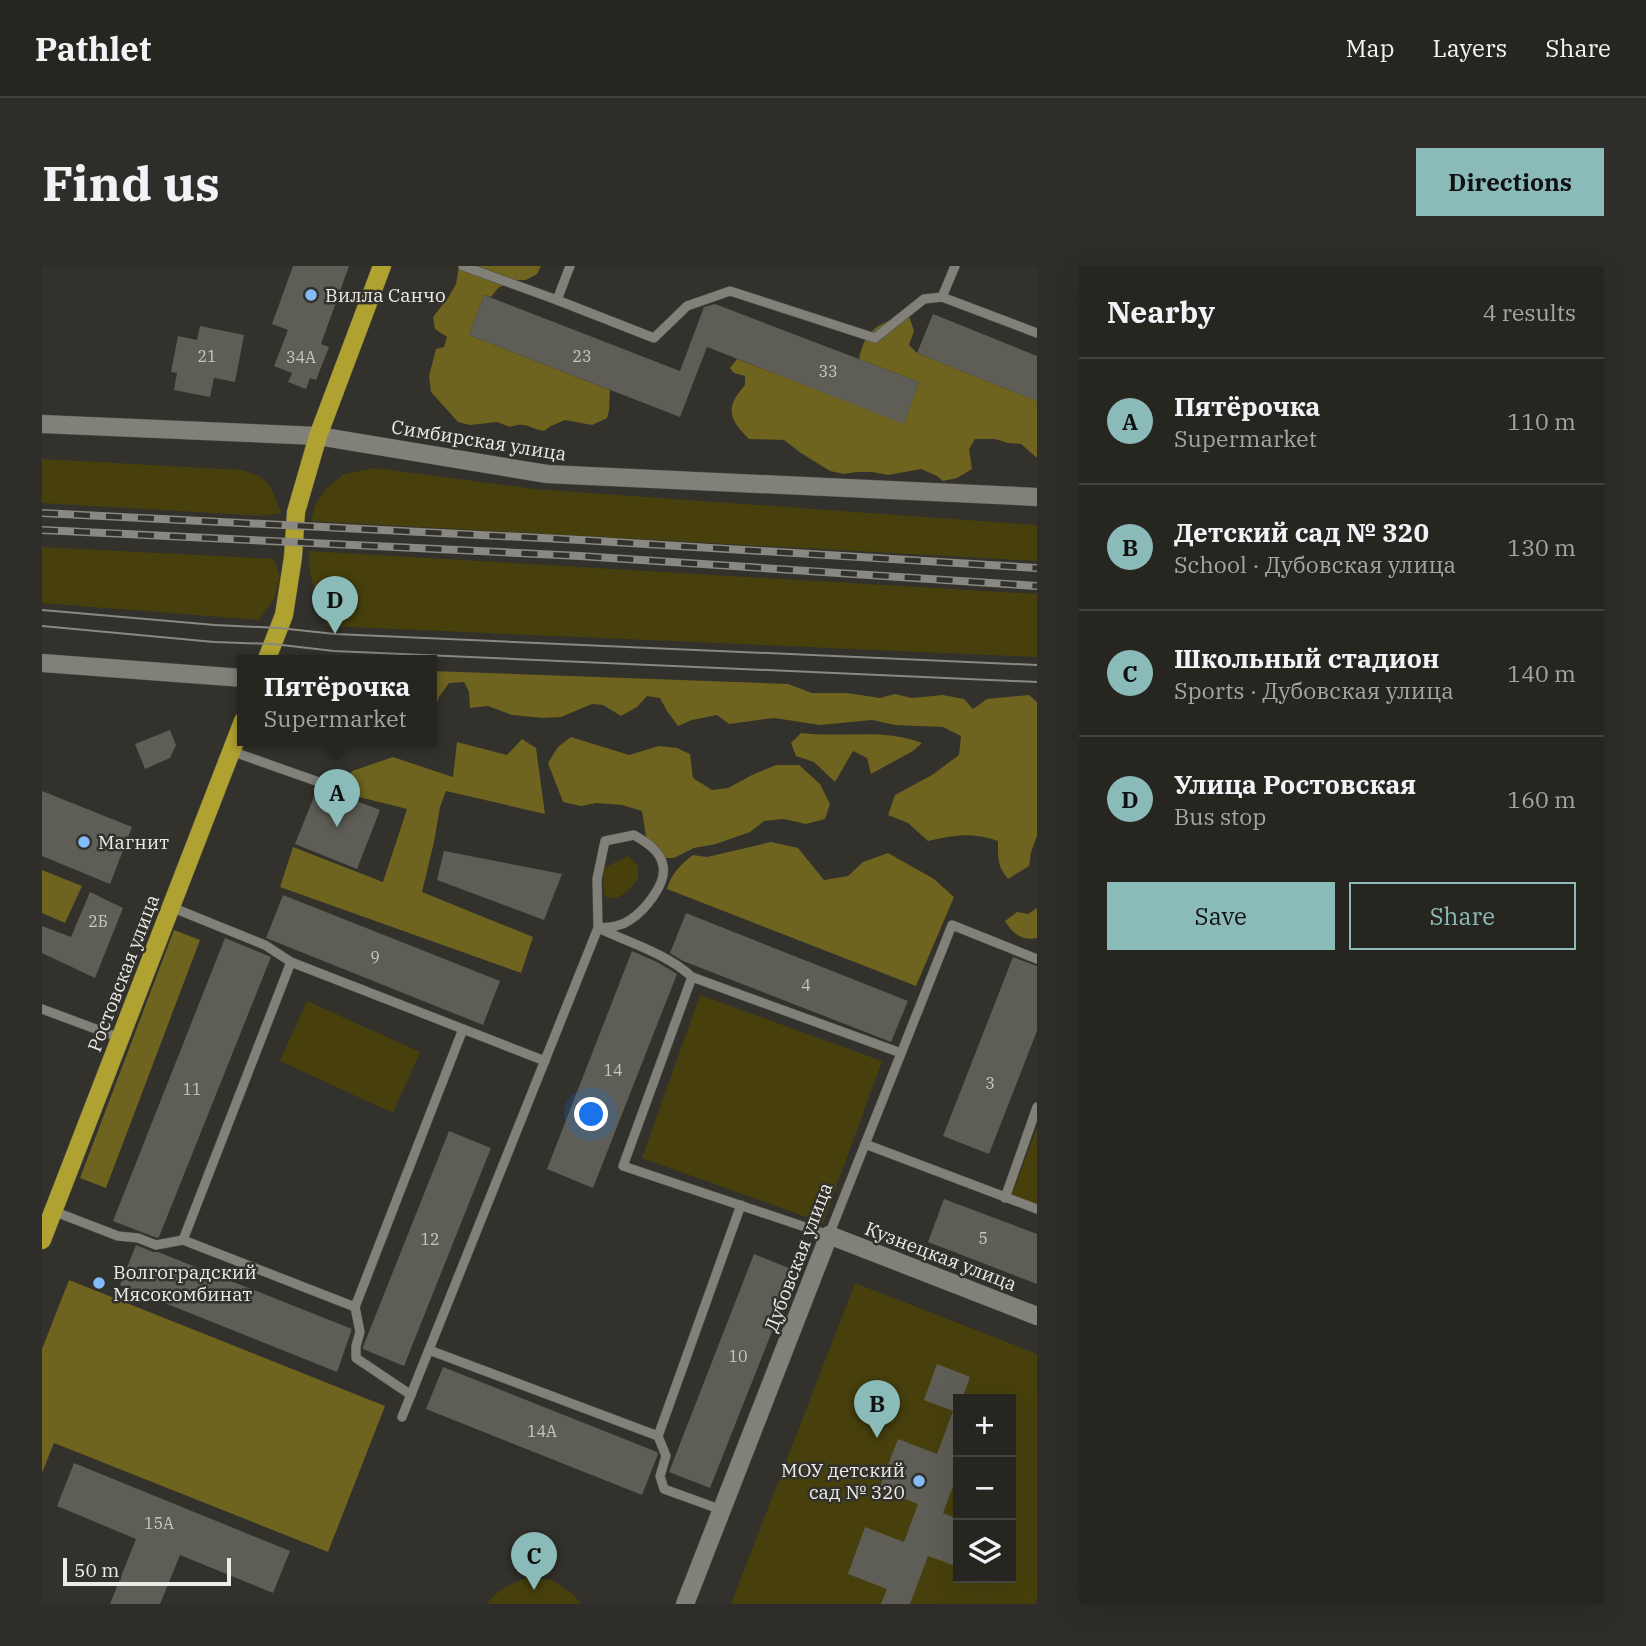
<!DOCTYPE html>
<meta charset="utf-8">
<style>
body{margin:0;font-family:"IBM Plex Serif",serif;background:#2e2d29;color:#f1f3f6}
.controls{position:absolute;right:21px;bottom:21px;display:grid;overflow:hidden;border-radius:0px;box-shadow:0 7px 28px #0002}
.controls button{width:63px;height:63px;display:grid;place-items:center;padding:0;border:0;border-bottom:2px solid #42423e;background:#262520;color:#f1f3f6;font:35px sans-serif}
.scale{position:absolute;left:21px;bottom:18px;width:168px;box-sizing:border-box;padding-left:7px;border:4px solid #ecebe7;border-top:0;font-size:19px;line-height:24px;white-space:nowrap;color:#ecebe7;-webkit-text-stroke:5px #32312b;paint-order:stroke}
.you{position:absolute;left:550px;top:849px;width:24px;height:24px;margin:-18px;border:5px solid #fff;border-radius:50%;background:#1a73e8;box-shadow:0 0 0 10px #1a73e833}
.badge{display:grid;place-items:center;width:46px;height:46px;border-radius:50%;background:#8bbbb9;color:#111;font-size:23px;font-weight:700}
.pin{position:absolute;translate:-50% -58px;filter:drop-shadow(0 2px 4px #0008)}
.pin::after{content:'';position:absolute;top:37px;width:24px;height:21px;background:inherit;clip-path:polygon(0 0,100% 0,50% 100%)}
.popup{position:absolute;left:195px;top:389px;width:200px;height:91px;box-sizing:border-box;display:grid;place-content:center;border-radius:0px;background:#262520;filter:drop-shadow(0 2px 5px #0005);font-size:23px;white-space:nowrap;color:#a4a5a5}
.popup b{font-size:26px;color:#f1f3f6}
.popup::after{content:'';position:absolute;left:50%;top:100%;margin-left:-14px;border:14px solid transparent;border-top-color:#262520}
.list{margin:0;padding:0;list-style:none}
h2{display:flex;justify-content:space-between;align-items:center;height:91px;margin:0;padding:0 28px;font-size:30px}
h2 small{font-size:23px;font-weight:400;color:#a4a5a5}
.list li{display:grid;grid-template-columns:46px 1fr auto;gap:21px;align-items:center;box-sizing:border-box;height:126px;padding:0 28px;border-top:2px solid #42423e}
.list b{display:block;font-size:26px;white-space:nowrap}
.list p{margin:0;font-size:23px;white-space:nowrap;color:#a4a5a5}
.list em{font-size:23px;font-style:normal;color:#a4a5a5}
.actions{display:flex;gap:14px;padding:21px 28px}
.actions a{flex:1;padding:16px 0;border:2px solid #8bbbb9;border-radius:0px;text-align:center;font-size:24px;color:#8bbbb9}
.actions .main{background:#8bbbb9;color:#111}
.icon{flex:none;width:38px;height:38px;fill:none;stroke:currentColor;stroke-width:2;stroke-linecap:round;stroke-linejoin:round}
.map{position:relative;flex:none;width:995px;height:1338px;overflow:hidden;border-radius:0px}
header{display:flex;align-items:center;gap:42px;box-sizing:border-box;height:98px;padding:0 35px;background:#262520;border-bottom:2px solid #42423e}
header strong{font-size:33px}
nav{display:flex;gap:38px;margin-inline-start:auto;font-size:24px}
.intro{display:flex;align-items:center;justify-content:space-between;box-sizing:border-box;height:168px;padding:0 42px}
h1{margin:0;font-size:49px}
.button{padding:18px 32px;border-radius:0px;background:#8bbbb9;color:#111;font-size:24px;font-weight:700}
main{display:flex;gap:42px;padding:0 42px}
aside{flex:1;background:#262520;border-radius:0px;box-shadow:0 7px 28px #0002}
.map>svg:first-child{display:block}
</style>
<header>
<strong>Pathlet</strong>
<nav><a>Map</a><a>Layers</a><a>Share</a></nav>
</header>
<div class="intro"><h1>Find us</h1><a class="button">Directions</a></div>
<main>
<div class="map">
<svg width="995" height="1338" viewBox="0 0 995 1338">
<rect width="100%" height="100%" fill="#32312b"/>
<!-- green -->
<g fill="#47400d" fill-rule="evenodd">
<path d="M0 193 200 204C229 212 229 221 239 247L222 250 0 237Z"/>
<path d="M333 202 492 223 995 259V295L269 255 273 239 285 222 302 208Z"/>
<path d="M0 281 232 293 238 311 232 333 217 354 0 337Z"/>
<path d="M267 285 995 328V391L285 360 272 326 267 300Z"/>
<path d="M586 590 596 600V613L586 625 575 632 563 631 561 618 562 602Z"/>
<path d="M658 729 840 795 781 957 600 892Z"/>
<path d="M265 735 378 786 351 847 238 795Z"/>
<path d="M995 862V938L970 928Z"/>
<path d="M813 1017 995 1088V1332L993 1338H689ZM916 1133H969V1312H916Z"/>
<path d="M487 1311 510 1314 531 1328 539 1338H445C457 1322 469 1318 487 1311Z"/>
</g>
<!-- forest -->
<g fill="#6e631f">
<path d="M417 0H499L495 8 484 14H471L456 22 449 31 442 29 427 69 568 124 567 145 565 152 550 159 523 154 509 160 502 165C487 163 485 155 468 161L455 156 428 159 416 156 389 126 387 110 394 83 402 81 405 71 393 63 391 51 406 32 414 18Z"/>
<path d="M867 50 872 65 867 79 875 87 995 135V192L979 178 966 177 953 173H933L927 183 930 203 915 212 901 215 895 210 879 203 846 209 831 206H814L802 208 788 205 759 187 742 174 707 173C686 152 683 142 703 119V110L692 107 688 102 695 93 862 157 877 116 817 93C823 63 838 55 867 50Z"/>
<path d="M390 405 746 418 770 427H805L838 432 853 428 870 432 901 429 922 433 931 443 945 433 987 429 995 436V570L989 586 987 600 966 613C955 600 956 592 956 575 928 566 914 569 886 575L866 557 846 549 853 529 890 509 917 489 919 470 901 461 853 459 830 454 778 459 732 452 687 458 675 449 650 454 636 460 625 445 618 432 605 430 595 441 579 450 561 439 550 438 519 451 501 452 470 449 446 440 428 442 427 426 422 416 407 417 397 431 390 452Z"/>
<path d="M759 467C799 472 842 462 880 477L871 485 829 508 825 492 811 485 793 516 772 496 754 490 749 477Z"/>
<path d="M529 471 587 489 617 480 635 482 648 488 651 512 670 524 686 522 710 509 734 499H757L778 518 788 538 783 553 764 558 742 553 722 555 708 566 674 578 652 582 632 592H616L606 584 600 545 580 539 554 537 539 540 521 536 506 497 516 481Z"/>
<path d="M480 473 494 482 503 548 404 525 398 541 392 576 380 626 491 671 479 707 238 621 251 581 341 616 365 543 301 527 310 505 351 491 411 511 415 476 465 489Z"/>
<path d="M729 576 756 582 782 614 806 610 821 596 846 587 892 613 912 631 874 720 625 623C629 608 639 598 651 589L665 591Z"/>
<path d="M0 604 40 620 23 657 0 647Z"/>
<path d="M995 642V672C980 675 971 668 963 655L975 646 986 648Z"/>
<path d="M132 664 158 674 64 922 38 912Z"/>
<path d="M27 1014 343 1140 286 1286 12 1177 0 1207V1083Z"/>
</g>
<!-- building -->
<g fill="#5e5d56">
<path d="M251 0H307L279 78 287 81 274 114 268 112 264 123 246 116 250 107 232 100 246 64 230 58Z"/>
<path d="M442 29 638 105 662 41 673 38 877 116 862 158 665 81 638 151 427 69Z"/>
<path d="M891 48 995 90V135L875 87Z"/>
<path d="M158 60 202 69 193 116 172 112 168 131 132 124 135 107 129 106 136 70 155 74Z"/>
<path d="M128 464 134 479 128 492 103 503 93 478Z"/>
<path d="M275 523 289 528 294 527 338 544 315 603 253 578Z"/>
<path d="M0 525 90 561 68 618 0 590Z"/>
<path d="M402 585 520 608 502 654 395 614Z"/>
<path d="M48 626 81 642 53 712 0 687V660L29 671Z"/>
<path d="M241 629 458 715 441 759 224 672Z"/>
<path d="M644 647 866 735 849 776 641 695 628 687Z"/>
<path d="M183 672 229 691 117 971 115 972 71 955Z"/>
<path d="M590 685 615 696 635 708 551 922 505 903Z"/>
<path d="M971 691 995 700V765L947 888 901 870Z"/>
<path d="M407 865 449 882 362 1100 321 1083V1081Z"/>
<path d="M902 933 995 968V1018L886 976Z"/>
<path d="M94 979 111 986H116L310 1063 295 1106 78 1019Z"/>
<path d="M712 988 754 1005 668 1222 627 1206Z"/>
<path d="M895 1098 928 1111 920 1133H916V1207L901 1247 916 1253V1301L886 1290 868 1338H839L845 1323 806 1308 823 1261 862 1276 876 1238 837 1223 856 1173 895 1188 911 1145 882 1134Z"/>
<path d="M401 1101 615 1186 616 1188 600 1229 384 1143Z"/>
<path d="M32 1197 248 1285 231 1327 138 1289 118 1338H68L94 1273 15 1240Z"/>
</g>
<g fill="none" stroke-linecap="round" stroke-linejoin="round">
<!-- service casing -->
<g stroke="#51504b" stroke-width="10">
<g id="service">
<path d="M421 0 515 34 612 72 645 40 688 25 833 72 882 33 900 31 995 67"/>
<path d="M900 31 913 0"/>
<path d="M515 34 528 0"/>
<path d="M189 485 291 521"/>
<path d="M129 641 223 679 249 696 421 763 313 1041 141 974 249 696"/>
<path d="M558 663C589 677 625 688 650 711L859 787"/>
<path d="M650 711 581 900 787 969 910 659 995 693"/>
<path d="M0 743 78 772"/>
<path d="M421 763 503 795"/>
<path d="M823 878 995 943"/>
<path d="M963 932 995 841"/>
<path d="M11 945 76 970 96 972 114 979 141 974"/>
<path d="M313 1041 318 1066 314 1080V1092L369 1129"/>
<path d="M387 1084 616 1170"/>
<path d="M360 1151 556 662 555 613 563 575 592 569C604 576 619 585 621 600 625 618 602 645 588 654 578 661 567 661 556 662"/>
<path d="M680 1244 622 1223 618 1210 624 1190 616 1170 699 939"/>
</g>
</g>
<!-- minor casing -->
<g stroke="#51504b" stroke-width="19">
<path id="minor" d="M0 397 201 412"/>
</g>
<!-- tertiary casing -->
<g stroke="#51504b" stroke-width="19">
<path id="tertiary" d="M643 1338 787 969 995 1050"/>
</g>
<!-- secondary casing -->
<g stroke="#51504b" stroke-width="19">
<path id="secondary" d="M0 158 276 170 505 208 995 231"/>
</g>
<!-- primary casing -->
<g stroke="#51504b" stroke-width="19">
<g id="primary">
<path d="M224 395 242 349 251 291 254 246 276 170 340 0"/>
<path d="M0 974 201 455"/>
</g>
</g>
<!-- service -->
<use href="#service" stroke="#818079" stroke-width="9"/>
<!-- minor -->
<use href="#minor" stroke="#818079" stroke-width="18"/>
<!-- tertiary -->
<use href="#tertiary" stroke="#818079" stroke-width="18"/>
<!-- secondary -->
<use href="#secondary" stroke="#818079" stroke-width="18"/>
<!-- primary -->
<use href="#primary" stroke="#b0a230" stroke-width="18"/>
<!-- tram -->
<g stroke="#898882" stroke-width="2">
<path d="M0 344 173 359 237 362 293 368 995 399"/>
<path d="M0 360 172 376 231 378 292 385 995 416"/>
</g>
<!-- rail casing -->
<g stroke="#898882" stroke-width="8">
<g id="rail">
<path d="M0 247 539 274 995 302"/>
<path d="M0 264 538 290 995 320"/>
</g>
</g>
<!-- rail -->
<use href="#rail" stroke="#32312b" stroke-width="5" stroke-dasharray="16" stroke-linecap="butt"/>
</g>
<!-- markers -->
<g fill="#82bcfa" stroke="#32312b" stroke-width="2.5">
<circle cx="269" cy="29" r="7"/>
<circle cx="42" cy="576" r="7"/>
<circle cx="57" cy="1017" r="7"/>
<circle cx="877" cy="1215" r="7"/>
</g>
<g text-anchor="middle" dominant-baseline="central" stroke-width="5" stroke-linejoin="round" paint-order="stroke">
<!-- number labels -->
<g font-size="16" fill="#c8c8c3">
<text x="165" y="90">21</text>
<text x="540" y="90">23</text>
<text x="259" y="91">34А</text>
<text x="786" y="105">33</text>
<text x="56" y="655">2Б</text>
<text x="333" y="691">9</text>
<text x="764" y="719">4</text>
<text x="571" y="804">14</text>
<text x="948" y="817">3</text>
<text x="150" y="823">11</text>
<text x="941" y="972">5</text>
<text x="388" y="973">12</text>
<text x="696" y="1090">10</text>
<text x="500" y="1165">14А</text>
<text x="117" y="1257">15А</text>
</g>
<!-- poi labels -->
<g font-size="19" fill="#ecebe7" stroke="#32312b" text-anchor="start">
<text x="283" y="29">Вилла Санчо</text>
<text x="56" y="576">Магнит</text>
<text x="71" y="1006">Волгоградский<tspan x="71" dy="22">Мясокомбинат</tspan></text>
<text x="863" y="1204" text-anchor="end">МОУ детский<tspan x="863" dy="22">сад № 320</tspan></text>
</g>
<!-- street labels -->
<g font-size="19" fill="#ecebe7" stroke="#32312b">
<text transform="translate(437 174) rotate(9)">Симбирская улица</text>
<text transform="translate(81 707) rotate(-69)">Ростовская улица</text>
<text transform="translate(899 990) rotate(21)">Кузнецкая улица</text>
<text transform="translate(756 991) rotate(-69)">Дубовская улица</text>
</g>
</g>
</svg>
<div class="controls">
<button>+</button>
<button>−</button>
<button><svg class="icon" aria-label="layers" viewBox="0 0 24 24"><path d="M12 4l9 5-9 5-9-5zM3 14l9 5 9-5"/></svg></button>
</div>
<div class="scale">50 m</div>
<div class="you"></div>
<div class="pin badge" style="left:295px;top:561px">A</div>
<div class="popup"><b>Пятёрочка</b>Supermarket</div>
<div class="pin badge" style="left:835px;top:1172px">B</div>
<div class="pin badge" style="left:492px;top:1324px">C</div>
<div class="pin badge" style="left:293px;top:368px">D</div>
</div>
<aside>
<h2>Nearby<small>4 results</small></h2>
<ul class="list">
<li><span class="badge">A</span><div><b>Пятёрочка</b><p>Supermarket</p></div><em>110 m</em></li>
<li><span class="badge">B</span><div><b>Детский сад № 320</b><p>School · Дубовская улица</p></div><em>130 m</em></li>
<li><span class="badge">C</span><div><b>Школьный стадион</b><p>Sports · Дубовская улица</p></div><em>140 m</em></li>
<li><span class="badge">D</span><div><b>Улица Ростовская</b><p>Bus stop</p></div><em>160 m</em></li>
</ul>
<div class="actions"><a class="main">Save</a><a>Share</a></div>
</aside>
</main>
